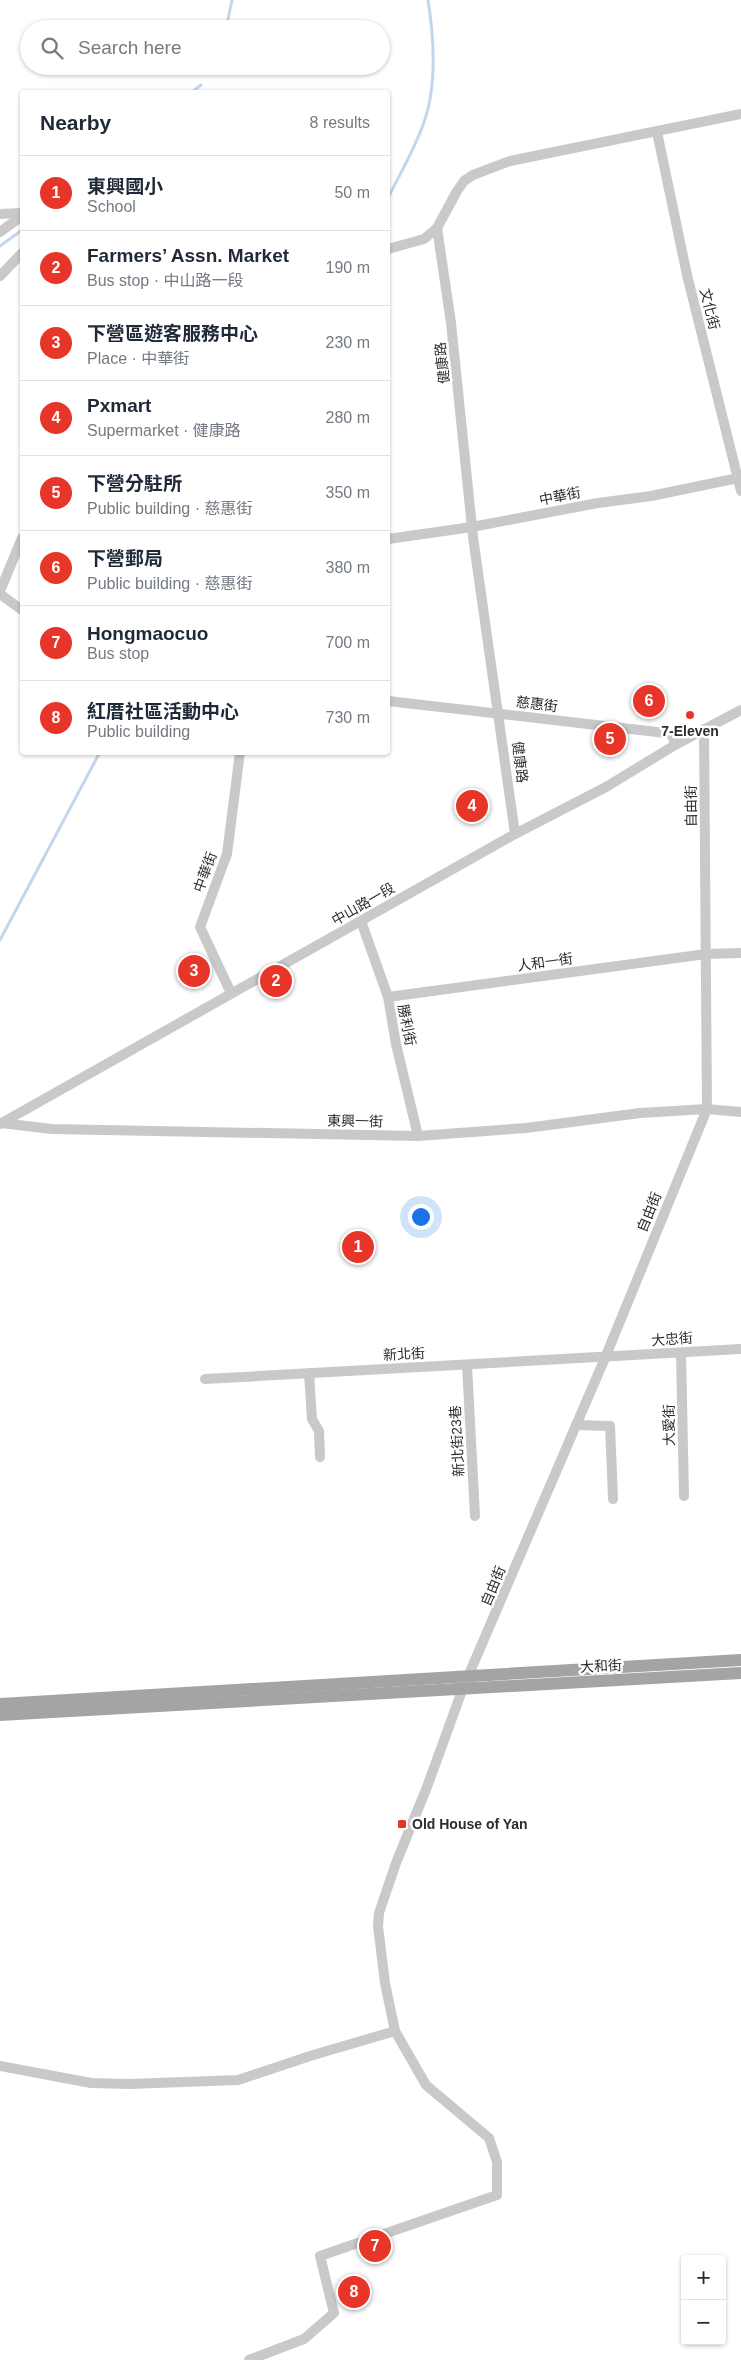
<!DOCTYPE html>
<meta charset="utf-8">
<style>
body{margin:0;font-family:Helvetica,"Noto Sans TC",sans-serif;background:#f6f6f7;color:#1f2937}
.controls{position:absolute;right:15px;bottom:15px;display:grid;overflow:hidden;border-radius:5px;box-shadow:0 1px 4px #0004}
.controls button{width:45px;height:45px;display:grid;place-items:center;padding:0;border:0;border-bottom:1px solid #e0e1e3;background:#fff;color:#1f2937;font:25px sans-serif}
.you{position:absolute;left:420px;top:1216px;width:18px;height:18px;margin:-12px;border:4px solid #fff;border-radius:50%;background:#1a73e8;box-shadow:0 0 0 8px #1a73e833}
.badge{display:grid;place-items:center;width:32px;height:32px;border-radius:50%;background:#e73629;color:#fff;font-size:16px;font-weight:700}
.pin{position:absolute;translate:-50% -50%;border:2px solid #fff;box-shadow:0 1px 5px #0006}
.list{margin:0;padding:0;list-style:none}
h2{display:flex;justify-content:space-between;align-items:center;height:65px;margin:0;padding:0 20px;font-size:21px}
h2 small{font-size:16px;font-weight:400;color:#747a83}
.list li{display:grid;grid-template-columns:32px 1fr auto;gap:15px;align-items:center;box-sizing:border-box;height:75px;padding:0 20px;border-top:1px solid #e0e1e3}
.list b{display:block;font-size:19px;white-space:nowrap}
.list p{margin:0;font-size:16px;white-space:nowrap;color:#747a83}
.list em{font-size:16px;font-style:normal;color:#747a83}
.icon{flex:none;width:28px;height:28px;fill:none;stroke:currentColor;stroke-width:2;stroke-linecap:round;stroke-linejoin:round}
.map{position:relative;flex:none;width:741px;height:2360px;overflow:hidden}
.search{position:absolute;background:#fff;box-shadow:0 1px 4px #0004;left:20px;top:20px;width:370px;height:55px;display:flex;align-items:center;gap:12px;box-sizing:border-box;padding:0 18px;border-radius:28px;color:#747a83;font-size:19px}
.panel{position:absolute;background:#fff;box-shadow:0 1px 4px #0004;left:20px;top:90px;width:370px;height:665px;border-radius:5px}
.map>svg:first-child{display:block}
</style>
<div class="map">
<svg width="741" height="2360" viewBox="0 0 741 2360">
<rect width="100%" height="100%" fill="#fff"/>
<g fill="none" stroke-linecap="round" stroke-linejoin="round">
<!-- stream -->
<g stroke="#c3d6eb" stroke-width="3">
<path d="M226 29 232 0"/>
<path d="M192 92 201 85"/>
<path d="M388 198C400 174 414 150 423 125 437 88 434 38 428 0"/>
<path d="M0 246 22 230"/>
<path d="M0 940 100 752"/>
</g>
<!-- minor -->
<g stroke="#c9c9c9" stroke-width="10">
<path d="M657 132 687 275 741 491"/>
<path d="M0 214 22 213"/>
<path d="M0 232 22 216"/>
<path d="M388 249 424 239 437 228"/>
<path d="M0 276 22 253"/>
<path d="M388 539 472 527 598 503 651 496 738 478"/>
<path d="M0 591 22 538"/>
<path d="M0 594 22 610"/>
<path d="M388 701 657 732 672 734 675 745"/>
<path d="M515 834 473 537 451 323 437 228 457 191 464 181 473 175 510 161 741 114"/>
<path d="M361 921 388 997 396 1044 418 1136"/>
<path d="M231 993 200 927 227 854 240 752"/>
<path d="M388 997 706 954 741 953"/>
<path d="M1 1123 52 1129 418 1136 526 1128 640 1113 707 1109 741 1112"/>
<path d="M0 1124 515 834 606 787 675 745 741 710"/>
<path d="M681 1353 684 1496"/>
<path d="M467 1365 475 1516"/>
<path d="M309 1373 312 1419 319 1431 320 1457"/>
<path d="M205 1379 741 1349"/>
<path d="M576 1425 610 1426 613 1499"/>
<path d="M0 2066 91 2083 129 2084 238 2080 310 2056 395 2031"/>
<path d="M249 2360 304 2339 334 2313 320 2256 497 2195V2162L489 2138 426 2085 395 2031 385 1983 378 1926 379 1913 396 1863 427 1787 463 1688 605 1358 707 1109 704 729"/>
</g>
<!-- major -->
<g stroke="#a4a4a4" stroke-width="12">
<path d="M0 1704 741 1660"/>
<path d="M0 1715 741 1673"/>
</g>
</g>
<!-- markers -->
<g fill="#e73629" stroke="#fff" stroke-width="2">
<circle cx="690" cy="715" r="5"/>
<rect x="397" y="1819" width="10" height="10" rx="2.5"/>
</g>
<g text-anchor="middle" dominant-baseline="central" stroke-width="5" stroke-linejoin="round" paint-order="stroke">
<!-- street labels -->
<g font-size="14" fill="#2c2c2c" stroke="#fff">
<text transform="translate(710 309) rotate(76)">文化街</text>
<text transform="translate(442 363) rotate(-96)">健康路</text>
<text transform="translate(560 496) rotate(-11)">中華街</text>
<text transform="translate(537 704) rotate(7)">慈惠街</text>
<text transform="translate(520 762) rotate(83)">健康路</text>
<text transform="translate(691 806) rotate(-91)">自由街</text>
<text transform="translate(205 872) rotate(-70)">中華街</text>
<text transform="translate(363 904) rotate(-30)">中山路一段</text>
<text transform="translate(545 962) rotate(-8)">人和一街</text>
<text transform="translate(407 1025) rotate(79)">勝利街</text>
<text transform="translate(355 1121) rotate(1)">東興一街</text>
<text transform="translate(649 1212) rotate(-68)">自由街</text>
<text transform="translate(672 1339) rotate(-4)">大忠街</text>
<text transform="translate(404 1354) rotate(-3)">新北街</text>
<text transform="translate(669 1425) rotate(-91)">大愛街</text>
<text transform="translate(457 1441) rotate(-93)">新北街23巷</text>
<text transform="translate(493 1586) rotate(-67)">自由街</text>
<text transform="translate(601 1666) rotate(-3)">大和街</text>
</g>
<!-- poi labels -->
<g font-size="14" font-weight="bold" fill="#2c2c2c" stroke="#fff">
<text x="690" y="731">7-Eleven</text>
<text x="412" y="1824" text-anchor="start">Old House of Yan</text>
</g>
</g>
</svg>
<div class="controls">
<button>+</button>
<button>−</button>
</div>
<div class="you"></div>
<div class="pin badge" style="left:358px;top:1247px">1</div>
<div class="pin badge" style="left:276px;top:981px">2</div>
<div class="pin badge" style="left:194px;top:971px">3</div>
<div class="pin badge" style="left:472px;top:806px">4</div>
<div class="pin badge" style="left:610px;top:739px">5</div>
<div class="pin badge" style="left:649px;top:701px">6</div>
<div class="pin badge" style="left:375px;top:2246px">7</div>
<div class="pin badge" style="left:354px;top:2292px">8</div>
<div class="search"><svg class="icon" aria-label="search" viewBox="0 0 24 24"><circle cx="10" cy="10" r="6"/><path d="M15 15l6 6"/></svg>Search here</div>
<section class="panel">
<h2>Nearby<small>8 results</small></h2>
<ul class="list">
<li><span class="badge">1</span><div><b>東興國小</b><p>School</p></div><em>50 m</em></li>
<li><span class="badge">2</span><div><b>Farmers’ Assn. Market</b><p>Bus stop · 中山路一段</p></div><em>190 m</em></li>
<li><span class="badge">3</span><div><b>下營區遊客服務中心</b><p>Place · 中華街</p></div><em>230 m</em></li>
<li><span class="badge">4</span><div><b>Pxmart</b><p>Supermarket · 健康路</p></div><em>280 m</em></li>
<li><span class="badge">5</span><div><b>下營分駐所</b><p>Public building · 慈惠街</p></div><em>350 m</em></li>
<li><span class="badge">6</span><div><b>下營郵局</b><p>Public building · 慈惠街</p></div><em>380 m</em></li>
<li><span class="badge">7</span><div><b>Hongmaocuo</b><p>Bus stop</p></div><em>700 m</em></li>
<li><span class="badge">8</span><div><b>紅厝社區活動中心</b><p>Public building</p></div><em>730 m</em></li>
</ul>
</section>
</div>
